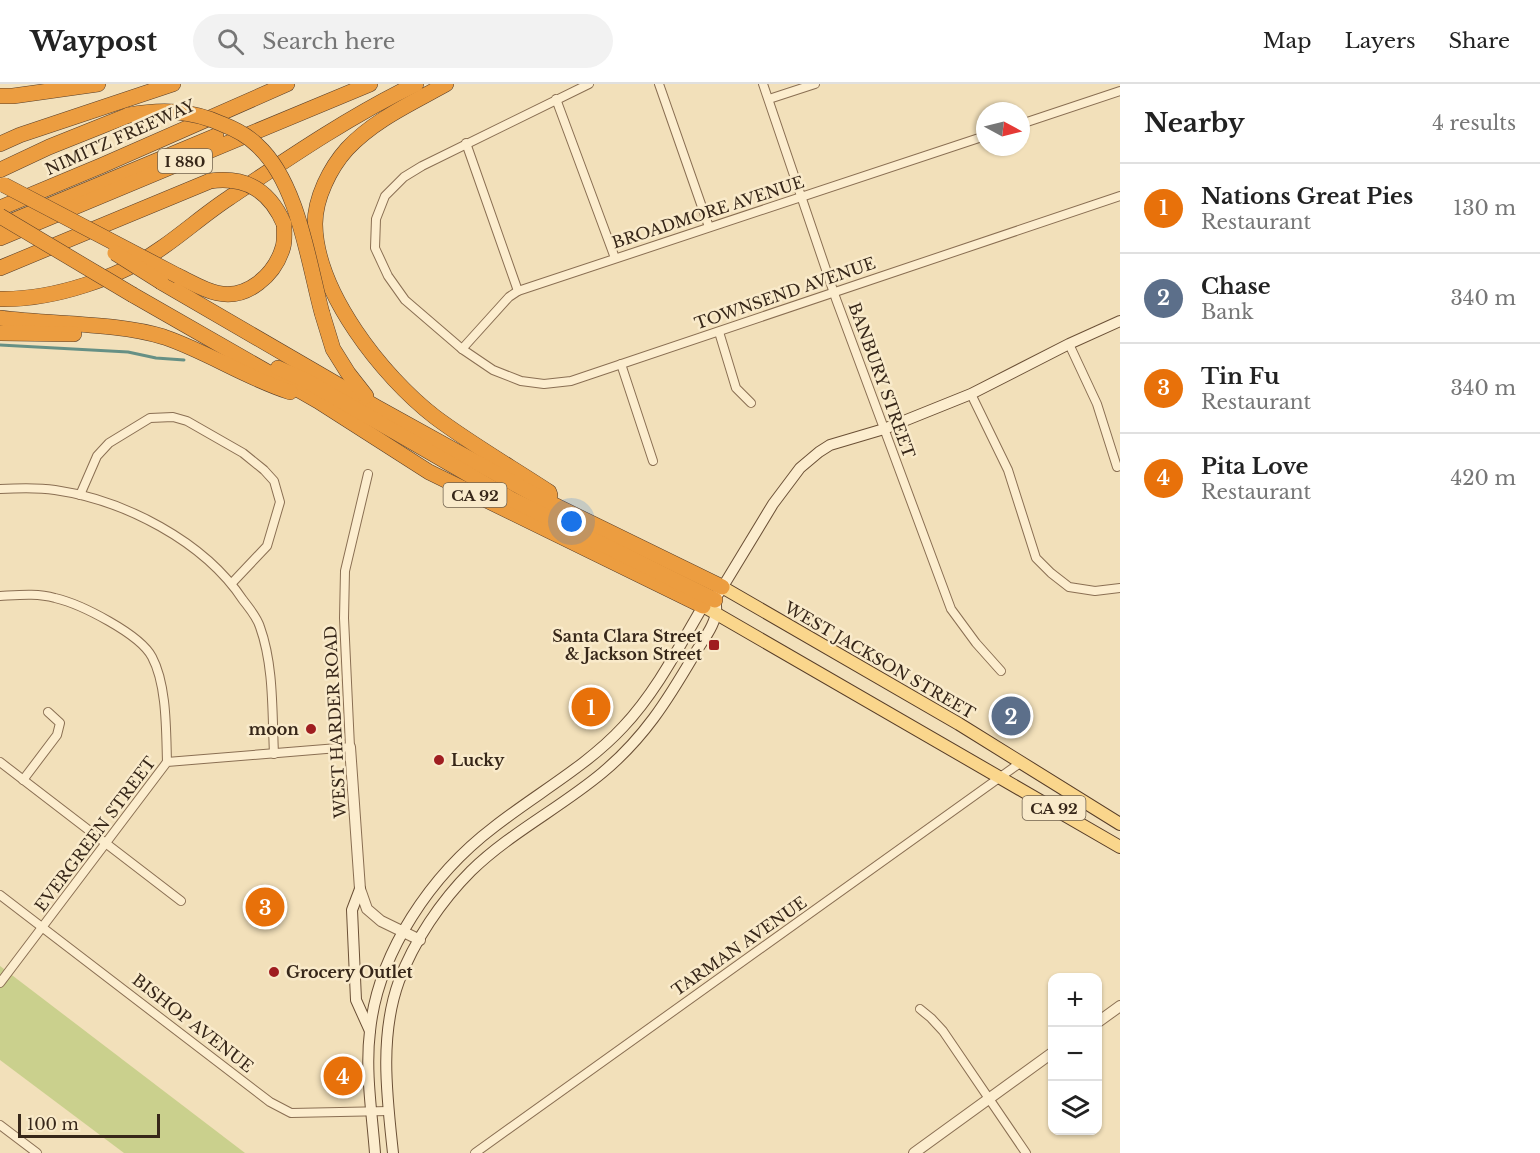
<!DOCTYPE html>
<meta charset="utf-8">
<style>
body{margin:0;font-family:"Libre Baskerville",serif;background:#f2f2f2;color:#222}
.controls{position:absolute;right:18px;bottom:18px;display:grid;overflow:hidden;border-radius:12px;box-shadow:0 2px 4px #0004}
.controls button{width:54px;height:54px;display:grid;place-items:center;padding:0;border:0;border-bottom:2px solid #e0e0e0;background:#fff;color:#222;font:30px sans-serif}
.compass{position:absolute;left:976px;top:18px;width:54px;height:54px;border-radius:50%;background:#fff;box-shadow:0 2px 4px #0004;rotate:97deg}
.scale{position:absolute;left:18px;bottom:15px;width:142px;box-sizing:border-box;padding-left:6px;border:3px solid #372719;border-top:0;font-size:16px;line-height:21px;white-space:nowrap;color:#372719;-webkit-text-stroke:4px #f9eaca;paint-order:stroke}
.you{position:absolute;left:572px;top:438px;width:21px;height:21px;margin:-15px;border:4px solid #fff;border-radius:50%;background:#1a73e8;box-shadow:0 0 0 9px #1a73e833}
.badge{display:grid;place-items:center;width:39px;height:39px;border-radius:50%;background:#b45309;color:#fff;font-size:20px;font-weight:700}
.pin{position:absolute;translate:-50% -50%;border:3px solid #fff;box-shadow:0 2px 6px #0006}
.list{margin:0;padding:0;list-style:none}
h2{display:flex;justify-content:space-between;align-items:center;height:78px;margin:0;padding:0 24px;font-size:26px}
h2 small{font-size:20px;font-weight:400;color:#767676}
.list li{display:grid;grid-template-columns:39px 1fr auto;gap:18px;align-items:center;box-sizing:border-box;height:90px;padding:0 24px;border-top:2px solid #e0e0e0}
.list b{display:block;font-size:22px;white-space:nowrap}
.list p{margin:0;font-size:20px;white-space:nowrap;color:#767676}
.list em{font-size:20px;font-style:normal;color:#767676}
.icon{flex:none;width:33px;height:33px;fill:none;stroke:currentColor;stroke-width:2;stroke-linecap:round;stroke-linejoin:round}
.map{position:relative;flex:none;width:1120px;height:1069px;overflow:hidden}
header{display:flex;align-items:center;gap:36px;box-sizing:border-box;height:84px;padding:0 30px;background:#fff;border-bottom:2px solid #e0e0e0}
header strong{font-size:28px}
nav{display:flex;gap:33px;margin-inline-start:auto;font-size:21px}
.search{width:420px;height:54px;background:#f2f2f2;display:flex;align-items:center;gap:15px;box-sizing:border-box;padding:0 21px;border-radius:33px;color:#767676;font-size:22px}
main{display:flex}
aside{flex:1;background:#fff}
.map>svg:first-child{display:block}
</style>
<header>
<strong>Waypost</strong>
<div class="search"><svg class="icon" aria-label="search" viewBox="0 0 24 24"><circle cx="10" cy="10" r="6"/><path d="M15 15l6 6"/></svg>Search here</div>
<nav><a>Map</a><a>Layers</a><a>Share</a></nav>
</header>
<main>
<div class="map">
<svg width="1120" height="1069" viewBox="0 0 1120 1069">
<rect width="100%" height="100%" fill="#f2e0ba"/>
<!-- green -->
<path fill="#cad08d" d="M0 882 245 1069H124L0 976Z"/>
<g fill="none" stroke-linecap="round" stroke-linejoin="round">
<!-- stream -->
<path stroke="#669085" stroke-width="3" d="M0 261 128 268 156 274 184 276"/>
<!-- minor casing -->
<g stroke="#8a6f53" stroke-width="10">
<g id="minor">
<path d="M589 0 422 82 404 93 385 112 376 135 375 164 388 192 405 216 462 265 493 286 521 297 544 300 571 297 1120 112"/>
<path d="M659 0 709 143"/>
<path d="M763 0 836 215 951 525 976 559 1001 587"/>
<path d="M556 15 615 174"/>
<path d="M769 15 815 0"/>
<path d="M1021 40 1120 7"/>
<path d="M466 59 518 207"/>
<path d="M719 248 736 304 751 319"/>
<path d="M1069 260 1097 320 1117 383"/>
<path d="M462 265 509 213 518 207 985 52"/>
<path d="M621 280 653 377"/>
<path d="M971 310 1008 386 1036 474 1051 489 1069 503 1095 507 1120 504"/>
<path d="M0 405C18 404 36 403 55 406 124 416 204 457 243 516 249 524 257 533 260 543 274 582 272 628 274 670"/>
<path d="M80 411 97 372 109 359 150 334 173 333 187 337 243 369 264 386 274 397 280 418 267 462 232 499"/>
<path d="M0 512C19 511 37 509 55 514 81 520 140 550 152 573 167 601 166 647 167 678"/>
<path d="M0 678 181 817"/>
<path d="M23 696 57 651 60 639 48 628"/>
<path d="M0 811 270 1018 291 1029 389 1027"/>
<path d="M0 899 167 678 350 663 344 534 345 487 368 390"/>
<path d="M920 925 931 934 943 947 1026 1069"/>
<path d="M0 1041 37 1069"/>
<path d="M475 1069 1020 679"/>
</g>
</g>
<!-- tertiary casing -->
<g stroke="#8a6f53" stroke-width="12">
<g id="tertiary">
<path d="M350 663 360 805 367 825 381 837 420 856"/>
<path d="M1098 938 1120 922"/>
<path d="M914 1069 1052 969"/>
</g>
</g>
<!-- secondary casing -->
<g stroke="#6b5036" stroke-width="12">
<g id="secondary">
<path d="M719 509 773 420 800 384 819 368 830 361 884 345 971 310 1069 260 1120 237"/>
<path d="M360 805 352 826 356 916 370 947"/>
<path d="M375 1069C372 1029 365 987 370 947 378 868 432 790 494 743 536 710 587 682 623 643 656 608 679 563 703 522L708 520"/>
<path d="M393 1069C387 1013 379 952 399 897 414 857 441 817 471 787 510 749 560 724 602 689 644 654 667 617 694 571 702 557 718 539 716 522"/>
</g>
</g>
<!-- primary casing -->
<g stroke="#573d28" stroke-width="14">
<g id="primary">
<path d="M722 503 959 640 1120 740"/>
<path d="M703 522 1120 763"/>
</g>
</g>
<!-- motorway casing -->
<g stroke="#573d28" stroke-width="16">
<g id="motorway">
<path d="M446 0C412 19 374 36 347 65 330 84 315 114 315 140 316 208 382 292 435 333 471 360 511 383 549 408L550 411"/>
<path d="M0 12H13L98 0"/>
<path d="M0 60 20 51 173 0"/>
<path d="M0 86 49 63 129 31"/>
<path d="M0 124 103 81 287 0"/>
<path d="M0 142 216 52"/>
<path d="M0 154 370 0"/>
<path d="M0 184 210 97"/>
<path d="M178 192C191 198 203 206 217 209 247 216 275 191 283 163 285 156 284 148 284 140"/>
<path d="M161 198 376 323 544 416 722 503"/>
<path d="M133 211 318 317 429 388 703 522"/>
<path d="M0 215C53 216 120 194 163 163 186 147 206 129 229 114 290 73 350 32 416 0"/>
<path d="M322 229 333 265 348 289 366 312"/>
<path d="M0 234C51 241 116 238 164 253 208 268 246 294 290 308"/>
<path d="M0 249 74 250"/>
<path d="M278 284 307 297 511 415 715 516"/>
</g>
</g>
<!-- minor -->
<use href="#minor" stroke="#fcedce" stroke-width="8"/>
<!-- tertiary -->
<use href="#tertiary" stroke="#fcedce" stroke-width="10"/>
<!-- secondary -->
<use href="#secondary" stroke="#fcedce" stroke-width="10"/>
<!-- primary -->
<use href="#primary" stroke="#fad68c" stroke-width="12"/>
<!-- motorway -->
<use href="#motorway" stroke="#ec9d40" stroke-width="15"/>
<!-- motorway-bridge casing -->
<g stroke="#573d28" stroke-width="16" stroke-linecap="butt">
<g id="motorway-bridge">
<path d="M129 31C162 25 191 26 222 40 235 45 248 52 257 61 298 98 308 177 322 229"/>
<path d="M210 97C246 92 270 107 284 140"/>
<path d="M4 101 178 192"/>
<path d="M0 132 133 211"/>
<path d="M115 169 161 198"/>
</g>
</g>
<!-- motorway-bridge -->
<use href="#motorway-bridge" stroke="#ec9d40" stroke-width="15"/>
</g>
<!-- markers -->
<g fill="#9f1d20" stroke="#f9eaca" stroke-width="2">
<rect x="708" y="555" width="12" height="12" rx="3"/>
<circle cx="311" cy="645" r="6"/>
<circle cx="439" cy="676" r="6"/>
<circle cx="274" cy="888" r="6"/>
</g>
<g text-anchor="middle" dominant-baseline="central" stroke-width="5" stroke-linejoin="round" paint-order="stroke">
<!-- shield labels -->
<g fill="#f9eaca" stroke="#71624e" stroke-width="1.5">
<rect x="158" y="65" width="54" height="24" rx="4.5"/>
<rect x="443.5" y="399" width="63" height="24" rx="4.5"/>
<rect x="1022.5" y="712" width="63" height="24" rx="4.5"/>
</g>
<g font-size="15" font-weight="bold" fill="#372719">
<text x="185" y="77">I 880</text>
<text x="475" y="411">CA 92</text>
<text x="1054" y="724">CA 92</text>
</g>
<!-- street labels -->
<g font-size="16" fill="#372719" stroke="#f9eaca">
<text transform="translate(120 53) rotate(-24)">NIMITZ FREEWAY</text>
<text transform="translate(708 128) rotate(-18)">BROADMORE AVENUE</text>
<text transform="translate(785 209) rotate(-19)">TOWNSEND AVENUE</text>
<text transform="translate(882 296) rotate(70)">BANBURY STREET</text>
<text transform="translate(880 576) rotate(30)">WEST JACKSON STREET</text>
<text transform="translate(335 638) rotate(-93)">WEST HARDER ROAD</text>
<text transform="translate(95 750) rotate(-53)">EVERGREEN STREET</text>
<text transform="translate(739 862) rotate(-35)">TARMAN AVENUE</text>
<text transform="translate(193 939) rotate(38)">BISHOP AVENUE</text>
</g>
<!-- poi labels -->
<g font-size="16" font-weight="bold" fill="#372719" stroke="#f9eaca" text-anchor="end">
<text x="702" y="552">Santa Clara Street<tspan x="702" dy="18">&amp; Jackson Street</tspan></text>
<text x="299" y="645">moon</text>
<text x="451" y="676" text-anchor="start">Lucky</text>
<text x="286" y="888" text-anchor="start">Grocery Outlet</text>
</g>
</g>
</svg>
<div class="controls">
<button>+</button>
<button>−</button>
<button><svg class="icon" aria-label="layers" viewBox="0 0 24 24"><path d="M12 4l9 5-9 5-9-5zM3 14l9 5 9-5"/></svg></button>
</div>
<svg class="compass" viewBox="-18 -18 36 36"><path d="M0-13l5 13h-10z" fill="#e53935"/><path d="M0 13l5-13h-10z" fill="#767676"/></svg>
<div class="scale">100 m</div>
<div class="you"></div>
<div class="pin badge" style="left:591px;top:623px;background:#e8710a">1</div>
<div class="pin badge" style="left:1011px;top:632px;background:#5c6f8a">2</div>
<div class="pin badge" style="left:265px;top:823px;background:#e8710a">3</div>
<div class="pin badge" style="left:343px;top:992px;background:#e8710a">4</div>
</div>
<aside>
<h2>Nearby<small>4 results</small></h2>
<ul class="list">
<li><span class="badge" style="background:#e8710a">1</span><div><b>Nations Great Pies</b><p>Restaurant</p></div><em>130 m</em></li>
<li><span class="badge" style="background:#5c6f8a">2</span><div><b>Chase</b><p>Bank</p></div><em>340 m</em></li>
<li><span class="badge" style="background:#e8710a">3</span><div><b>Tin Fu</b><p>Restaurant</p></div><em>340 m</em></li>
<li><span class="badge" style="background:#e8710a">4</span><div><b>Pita Love</b><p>Restaurant</p></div><em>420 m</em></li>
</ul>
</aside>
</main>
